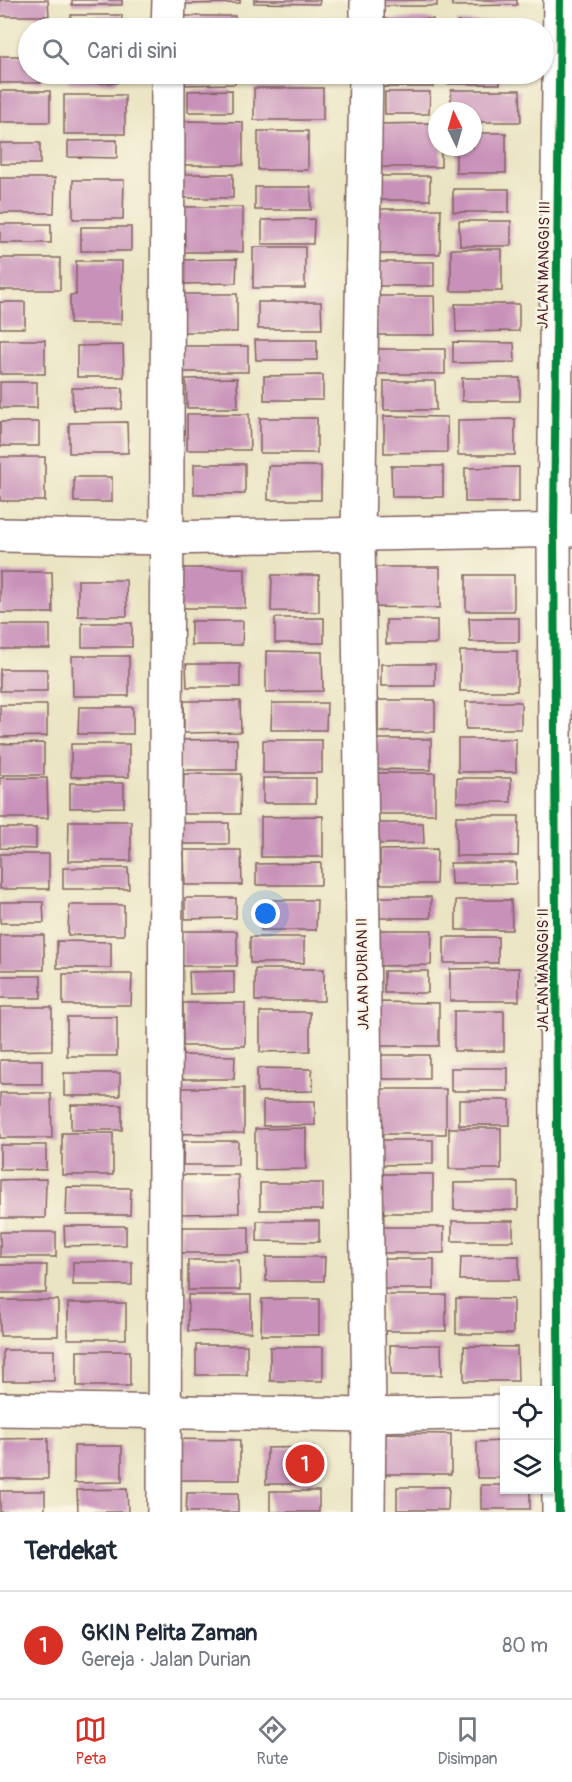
<!DOCTYPE html>
<html lang="id">
<meta charset="utf-8">
<style>
body{margin:0;font-family:Pangolin,sans-serif;background:#f2f2f3;color:#1f2937}
.controls{position:absolute;right:18px;bottom:18px;display:grid;overflow:hidden;border-radius:0px;box-shadow:0 2px 4px #0004}
.controls button{width:54px;height:54px;display:grid;place-items:center;padding:0;border:0;border-bottom:2px solid #e0e1e3;background:#fff;color:#1f2937;font:30px sans-serif}
.compass{position:absolute;left:428px;top:102px;width:54px;height:54px;border-radius:50%;background:#fff;box-shadow:0 2px 4px #0004;rotate:355deg}
.you{position:absolute;left:266px;top:914px;width:21px;height:21px;margin:-15px;border:4px solid #fff;border-radius:50%;background:#1a73e8;box-shadow:0 0 0 9px #1a73e833}
.badge{display:grid;place-items:center;width:39px;height:39px;border-radius:50%;background:#d93025;color:#fff;font-size:20px;font-weight:700}
.pin{position:absolute;translate:-50% -50%;border:3px solid #fff;box-shadow:0 2px 6px #0006}
.list{margin:0;padding:0;list-style:none}
h2{display:flex;justify-content:space-between;align-items:center;height:78px;margin:0;padding:0 24px;font-size:26px}
h2 small{font-size:20px;font-weight:400;color:#747a83}
.list li{display:grid;grid-template-columns:39px 1fr auto;gap:18px;align-items:center;box-sizing:border-box;height:108px;padding:0 24px;border-top:2px solid #e0e1e3}
.list b{display:block;font-size:22px;white-space:nowrap}
.list p{margin:0;font-size:20px;white-space:nowrap;color:#747a83}
.list em{font-size:20px;font-style:normal;color:#747a83}
.icon{flex:none;width:33px;height:33px;fill:none;stroke:currentColor;stroke-width:2;stroke-linecap:round;stroke-linejoin:round}
.map{position:relative;flex:none;width:572px;height:1512px;overflow:hidden}
.search{position:absolute;background:#fff;box-shadow:0 2px 4px #0004;left:18px;right:18px;top:18px;height:66px;display:flex;align-items:center;gap:15px;box-sizing:border-box;padding:0 21px;border-radius:33px;color:#747a83;font-size:22px}
.sheet{height:186px;background:#fff}
nav{display:flex;justify-content:space-around;align-items:center;box-sizing:border-box;height:84px;border-top:2px solid #e0e1e3;background:#fff;font-size:16px;color:#747a83}
nav a{display:grid;justify-items:center;gap:3px}
nav .on{color:#d93025}
.map>svg:first-child{display:block}
</style>
<div class="map">
<svg width="572" height="1512" viewBox="0 0 572 1512">
<rect width="100%" height="100%" fill="#fcf5e5"/>
<filter id="ink" filterUnits="userSpaceOnUse"><feTurbulence type="fractalNoise" baseFrequency=".0167" numOctaves="2"/><feDisplacementMap in="SourceGraphic" scale="12" xChannelSelector="R" yChannelSelector="G"/><feConvolveMatrix kernelMatrix="1 2 1 2 8 2 1 2 1" color-interpolation-filters="sRGB"/></filter>
<filter id="wash" filterUnits="userSpaceOnUse"><feTurbulence type="fractalNoise" baseFrequency=".008" numOctaves="4" result="noise"/><feDisplacementMap in="SourceGraphic" scale="24" xChannelSelector="R" yChannelSelector="G"/><feGaussianBlur stdDeviation="1.35" result="paint"/><feColorMatrix in="noise" values="0 0 0 0 0 0 0 0 0 0 0 0 0 0 0 0 0 1.4 0 .05"/><feComposite in="paint" operator="in"/></filter>
<g filter="url(#wash)">
<rect width="100%" height="100%" fill="#eae4c3"/>
<g id="blocks">
<!-- building -->
<g fill="#c891b9">
<path d="M0 0H48L49 16H0Z"/>
<rect x="72" y="0" width="50" height="5"/>
<path d="M183 0H240V3L183 4Z"/>
<path d="M254 0H320L319 4 254 3Z"/>
<rect x="380" y="0" width="57" height="6"/>
<path d="M452 0H517V5L452 6Z"/>
<path d="M71 15H122L121 28H71Z"/>
<rect x="183" y="16" width="52" height="12"/>
<path d="M259 19H315V28H260Z"/>
<rect x="381" y="19" width="52" height="9"/>
<path d="M513 21V28H457V22Z"/>
<path d="M0 56H28V74H41V83H0Z"/>
<path d="M67 74H116L117 83H68Z"/>
<path d="M180 74H235V84L180 85Z"/>
<rect x="248" y="74" width="54" height="8"/>
<rect x="378" y="74" width="55" height="13"/>
<rect x="446" y="74" width="54" height="10"/>
<rect x="254" y="88" width="69" height="32"/>
<path d="M232 90V112H188V91Z"/>
<path d="M451 90H520L521 122H473V111H451Z"/>
<rect x="0" y="91" width="50" height="31"/>
<path d="M385 92H430L429 114H385Z"/>
<rect x="64" y="95" width="61" height="39"/>
<path d="M182 121 243 122V165H182Z"/>
<path d="M437 123V147H441V167H379V124Z"/>
<rect x="258" y="131" width="50" height="39"/>
<path d="M473 133H506V173H456V147H473Z"/>
<path d="M117 140V158L68 157V141Z"/>
<rect x="0" y="143" width="40" height="21"/>
<rect x="179" y="174" width="54" height="24"/>
<rect x="377" y="176" width="53" height="24"/>
<path d="M0 178H55L54 213H0Z"/>
<path d="M73 180H124L123 219H73Z"/>
<rect x="255" y="187" width="56" height="23"/>
<rect x="453" y="189" width="56" height="23"/>
<rect x="168" y="207" width="75" height="45"/>
<path d="M366 209H441L440 254H366Z"/>
<path d="M314 219 313 244H262V220Z"/>
<path d="M459 221H511V246H460Z"/>
<rect x="0" y="224" width="51" height="19"/>
<rect x="81" y="227" width="50" height="24"/>
<rect x="253" y="247" width="52" height="41"/>
<rect x="451" y="249" width="51" height="42"/>
<rect x="0" y="258" width="60" height="32"/>
<path d="M237 259 236 283 182 284V260Z"/>
<path d="M76 261H122L121 324H70V295H76Z"/>
<rect x="379" y="262" width="55" height="24"/>
<rect x="178" y="294" width="59" height="38"/>
<path d="M376 296H434L435 335H376Z"/>
<rect x="0" y="302" width="25" height="26"/>
<path d="M258 302H321L322 329H258Z"/>
<path d="M455 304H519V331L456 332Z"/>
<rect x="0" y="340" width="45" height="34"/>
<path d="M255 340H317V360H256Z"/>
<path d="M453 342 514 343 515 362 453 363Z"/>
<path d="M123 345 124 377H77V346Z"/>
<rect x="180" y="346" width="68" height="26"/>
<rect x="377" y="349" width="68" height="25"/>
<path d="M323 375V400H264V376Z"/>
<path d="M237 378 238 408H187L186 379Z"/>
<rect x="462" y="378" width="58" height="23"/>
<path d="M384 381H435L436 410H384Z"/>
<rect x="0" y="382" width="37" height="26"/>
<path d="M72 388H123L122 409 73 410Z"/>
<path d="M187 414H249L250 450H187Z"/>
<path d="M384 416 447 417V452L384 453Z"/>
<rect x="260" y="418" width="57" height="35"/>
<path d="M515 419V455H458V420Z"/>
<rect x="0" y="422" width="39" height="24"/>
<path d="M127 422 128 453H69V423Z"/>
<rect x="0" y="457" width="45" height="44"/>
<rect x="194" y="464" width="51" height="30"/>
<rect x="268" y="466" width="53" height="34"/>
<path d="M391 466H443V497H392Z"/>
<path d="M519 467V502H465V468Z"/>
<rect x="74" y="477" width="38" height="25"/>
<path d="M367 567H440V608L366 607Z"/>
<rect x="172" y="568" width="73" height="40"/>
<path d="M0 572H52L53 613H0Z"/>
<path d="M272 575H319V612L271 611Z"/>
<rect x="466" y="575" width="48" height="36"/>
<path d="M78 580H126L127 616H78Z"/>
<rect x="275" y="618" width="49" height="25"/>
<path d="M469 618H519V642H470Z"/>
<rect x="386" y="620" width="51" height="24"/>
<path d="M191 621H243L242 645H191Z"/>
<rect x="82" y="623" width="50" height="24"/>
<rect x="0" y="625" width="50" height="24"/>
<path d="M266 651 322 652 323 691 266 692Z"/>
<rect x="460" y="651" width="57" height="40"/>
<path d="M72 656H129V696H73Z"/>
<path d="M186 664H240V687H187Z"/>
<rect x="381" y="664" width="54" height="22"/>
<rect x="0" y="669" width="47" height="22"/>
<rect x="378" y="700" width="57" height="32"/>
<path d="M184 701H240L241 732 184 733Z"/>
<rect x="466" y="702" width="55" height="27"/>
<path d="M272 703H327L326 730H271Z"/>
<path d="M0 705H47V736L0 737Z"/>
<path d="M79 707H133V734H78Z"/>
<path d="M237 739V770H180V740Z"/>
<path d="M374 739H431V770L374 769Z"/>
<rect x="458" y="739" width="58" height="33"/>
<rect x="263" y="740" width="59" height="33"/>
<path d="M44 743V775H0V744Z"/>
<rect x="71" y="744" width="58" height="33"/>
<rect x="378" y="773" width="57" height="41"/>
<path d="M184 774H241L240 814H183Z"/>
<path d="M0 778H47L48 818H0Z"/>
<rect x="263" y="778" width="53" height="25"/>
<rect x="457" y="778" width="54" height="24"/>
<path d="M70 783H124V807L70 808Z"/>
<path d="M323 816V857H261V817Z"/>
<path d="M456 816H519L518 856H456Z"/>
<path d="M69 821H131V861H68Z"/>
<path d="M176 823H229V844H177Z"/>
<path d="M371 823H423L424 843 371 844Z"/>
<path d="M0 828H36V849L0 848Z"/>
<path d="M437 849 436 884H380V850Z"/>
<path d="M184 850H241L242 885H185Z"/>
<rect x="0" y="854" width="49" height="35"/>
<path d="M321 863V885H256V864Z"/>
<path d="M450 863H516V884H451Z"/>
<path d="M63 868H128L129 889H63Z"/>
<path d="M379 897H431V918H380Z"/>
<path d="M185 898H236V918L185 919Z"/>
<path d="M261 900H317L316 930H261Z"/>
<path d="M456 900H511L512 930H456Z"/>
<path d="M0 902H43L44 923H0Z"/>
<path d="M69 905H124V935H68Z"/>
<path d="M376 930H432L431 965 377 966Z"/>
<rect x="182" y="931" width="55" height="35"/>
<rect x="0" y="935" width="44" height="35"/>
<rect x="250" y="937" width="54" height="26"/>
<rect x="444" y="937" width="54" height="26"/>
<path d="M57 941 111 942V968H57Z"/>
<path d="M519 968V1001H450V969Z"/>
<rect x="255" y="969" width="69" height="32"/>
<path d="M234 971V993L190 994 189 972Z"/>
<rect x="384" y="971" width="44" height="22"/>
<path d="M63 974H132L131 1005H63Z"/>
<rect x="0" y="976" width="41" height="22"/>
<path d="M378 1002 439 1003V1046H378Z"/>
<rect x="183" y="1003" width="62" height="43"/>
<path d="M0 1007H52V1050L0 1051Z"/>
<rect x="454" y="1011" width="50" height="40"/>
<path d="M260 1012H310V1051L260 1052Z"/>
<rect x="67" y="1017" width="50" height="39"/>
<path d="M180 1055 235 1056 234 1079H181Z"/>
<rect x="376" y="1055" width="53" height="24"/>
<rect x="0" y="1060" width="42" height="24"/>
<path d="M257 1068 312 1069 313 1091 257 1092Z"/>
<rect x="451" y="1068" width="57" height="23"/>
<rect x="64" y="1073" width="56" height="23"/>
<path d="M169 1088H244V1133L170 1134Z"/>
<path d="M371 1089H446V1134H372Z"/>
<path d="M0 1093H51L52 1138H0Z"/>
<rect x="459" y="1100" width="51" height="25"/>
<path d="M263 1101H315V1125L263 1126Z"/>
<rect x="71" y="1105" width="51" height="25"/>
<path d="M306 1128V1169L255 1170V1129Z"/>
<rect x="449" y="1128" width="52" height="41"/>
<rect x="62" y="1133" width="51" height="42"/>
<path d="M378 1140H433V1164L378 1165Z"/>
<path d="M184 1141H238V1165H183Z"/>
<path d="M0 1145H46V1170L0 1169Z"/>
<path d="M374 1174H433V1213H375Z"/>
<path d="M180 1175H238L239 1213 180 1214Z"/>
<path d="M46 1179 45 1218H0V1180Z"/>
<path d="M518 1182V1210H454V1183Z"/>
<rect x="260" y="1183" width="63" height="27"/>
<path d="M67 1187 131 1188 130 1215H66Z"/>
<path d="M257 1221H319V1242L257 1241Z"/>
<rect x="452" y="1221" width="61" height="20"/>
<path d="M64 1226H126V1245L65 1246Z"/>
<path d="M182 1227H249V1253H181Z"/>
<rect x="376" y="1227" width="68" height="26"/>
<rect x="0" y="1232" width="56" height="25"/>
<path d="M519 1256V1280H460L461 1257Z"/>
<path d="M266 1257H325L324 1281H266Z"/>
<rect x="383" y="1259" width="51" height="30"/>
<path d="M188 1260H239L240 1290H188Z"/>
<rect x="73" y="1262" width="59" height="23"/>
<path d="M0 1265H47L46 1293H0Z"/>
<path d="M188 1295H251V1332L188 1331Z"/>
<rect x="383" y="1295" width="63" height="36"/>
<path d="M456 1298 513 1299V1334H456Z"/>
<path d="M262 1299H319V1335H261Z"/>
<rect x="0" y="1300" width="58" height="36"/>
<rect x="68" y="1303" width="58" height="36"/>
<rect x="196" y="1345" width="51" height="30"/>
<path d="M390 1345H441L442 1375H391Z"/>
<path d="M464 1346 517 1347 518 1381H464Z"/>
<rect x="270" y="1347" width="53" height="34"/>
<rect x="3" y="1350" width="51" height="31"/>
<rect x="77" y="1351" width="53" height="35"/>
<path d="M378 1433 451 1434V1474H378Z"/>
<path d="M48 1438V1479H0V1439Z"/>
<path d="M167 1439 240 1440V1480H167Z"/>
<path d="M504 1441V1478H477V1442Z"/>
<path d="M74 1446H122V1482L74 1483Z"/>
<path d="M314 1447V1484H266L267 1448Z"/>
<path d="M481 1485H504V1490H530V1509H481Z"/>
<path d="M397 1487H449L448 1510H397Z"/>
<path d="M127 1489 128 1512H78L77 1490Z"/>
<rect x="0" y="1491" width="45" height="21"/>
<rect x="270" y="1491" width="49" height="21"/>
<path d="M187 1493H238V1512H186Z"/>
</g>
</g>
</g>
<g filter="url(#ink)">
<use href="#blocks" fill-opacity="0" stroke="#826460" stroke-width="1.5"/>
<g fill="none" stroke-linecap="round" stroke-linejoin="round">
<!-- minor casing -->
<g stroke="#826460" stroke-width="36">
<g id="minor">
<path d="M168 28 169 0"/>
<path d="M367 28V0"/>
<path d="M366 74 358 534 369 1415 368 1512"/>
<path d="M0 535 167 538 572 530"/>
<path d="M0 1409 369 1415 504 1412"/>
<path d="M164 1512 168 74"/>
<path d="M559 1512 554 530 560 0"/>
</g>
</g>
<!-- minor -->
<use href="#minor" stroke="#fff" stroke-width="33"/>
<!-- cycleway casing -->
<g stroke="#fcf5e5" stroke-width="11">
<path id="cycleway" d="M559 1512 554 530 560 0"/>
</g>
<!-- cycleway -->
<use href="#cycleway" stroke="#00873e" stroke-width="8"/>
</g>
</g>
<g text-anchor="middle" dominant-baseline="central" stroke-width="4.5" stroke-linejoin="round" paint-order="stroke">
<!-- street labels -->
<g font-size="15" fill="#4a1f2b" stroke="#fcf5e5">
<text transform="translate(544 265) rotate(-89)">JALAN MANGGIS III</text>
<text transform="translate(543 970) rotate(-90)">JALAN MANGGIS II</text>
<text transform="translate(363 974) rotate(-91)">JALAN DURIAN II</text>
</g>
</g>
</svg>
<div class="controls">
<button><svg class="icon" aria-label="locate" viewBox="0 0 24 24"><circle cx="12" cy="12" r="6"/><path d="M12 2v4M12 18v4M2 12h4M18 12h4"/></svg></button>
<button><svg class="icon" aria-label="layers" viewBox="0 0 24 24"><path d="M12 4l9 5-9 5-9-5zM3 14l9 5 9-5"/></svg></button>
</div>
<svg class="compass" viewBox="-18 -18 36 36"><path d="M0-13l5 13h-10z" fill="#e53935"/><path d="M0 13l5-13h-10z" fill="#747a83"/></svg>
<div class="you"></div>
<div class="pin badge" style="left:305px;top:1464px">1</div>
<div class="search"><svg class="icon" aria-label="search" viewBox="0 0 24 24"><circle cx="10" cy="10" r="6"/><path d="M15 15l6 6"/></svg>Cari di sini</div>
</div>
<section class="sheet">
<h2>Terdekat<small></small></h2>
<ul class="list">
<li><span class="badge">1</span><div><b>GKIN Pelita Zaman</b><p>Gereja · Jalan Durian</p></div><em>80 m</em></li>
</ul>
</section>
<nav>
<a class="on"><svg class="icon" aria-label="map" viewBox="0 0 24 24"><path d="M3 6l6-2 6 2 6-2v14l-6 2-6-2-6 2zM9 4v14M15 6v14"/></svg>Peta</a>
<a><svg class="icon" aria-label="directions" viewBox="0 0 24 24"><path d="M12 3l9 9-9 9-9-9zM9 14v-3h6M13 9l2 2-2 2"/></svg>Rute</a>
<a><svg class="icon" aria-label="saved" viewBox="0 0 24 24"><path d="M7 4h10v16l-5-4-5 4z"/></svg>Disimpan</a>
</nav>
